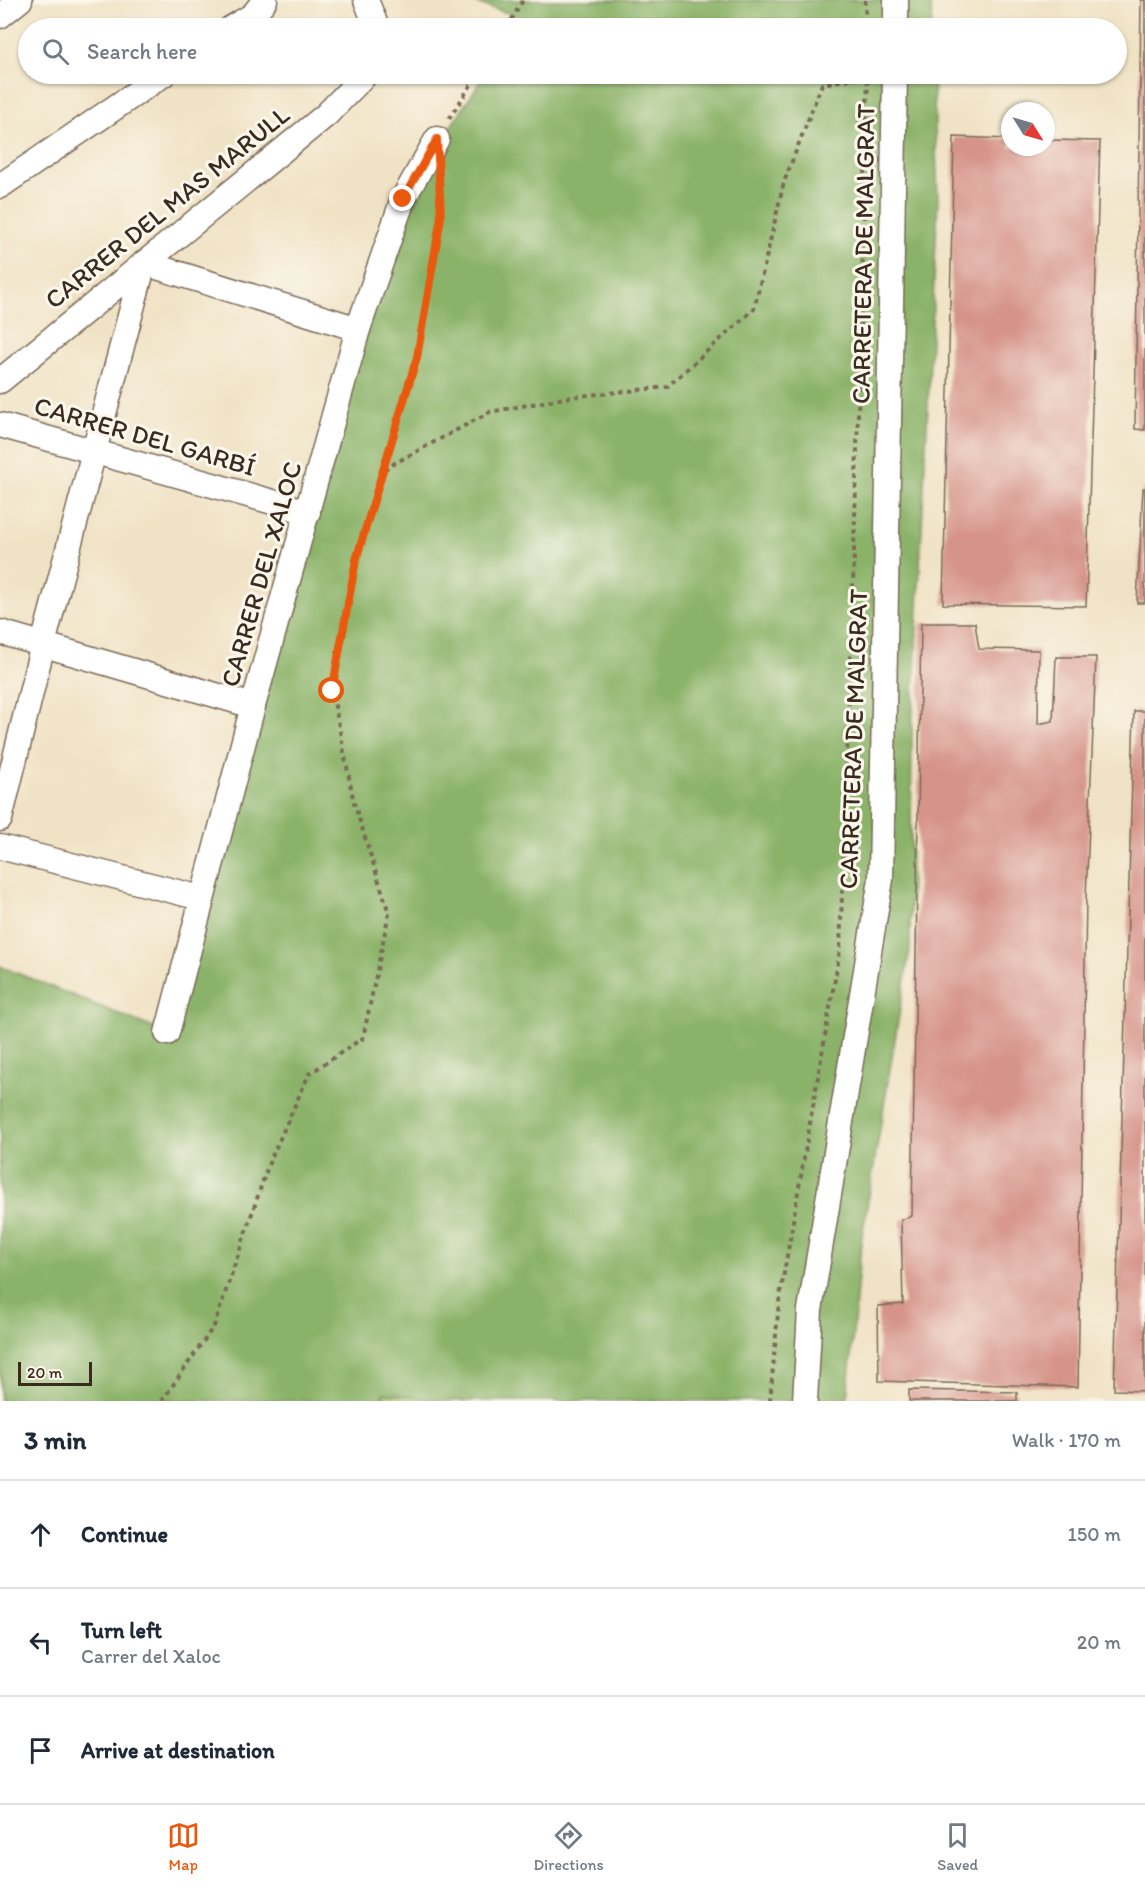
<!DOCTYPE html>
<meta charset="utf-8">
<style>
body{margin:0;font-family:Itim,sans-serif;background:#f6f6f7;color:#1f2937}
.compass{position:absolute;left:1001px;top:102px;width:54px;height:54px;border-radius:50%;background:#fff;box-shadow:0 2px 4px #0004;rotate:127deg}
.scale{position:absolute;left:18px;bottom:15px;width:74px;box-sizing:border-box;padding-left:6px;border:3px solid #3b2a1e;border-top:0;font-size:16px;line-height:21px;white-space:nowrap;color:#3b2a1e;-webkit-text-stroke:4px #fbf7ec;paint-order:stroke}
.stop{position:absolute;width:18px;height:18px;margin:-14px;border:4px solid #ea580c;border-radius:50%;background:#fff}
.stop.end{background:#ea580c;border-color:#fff;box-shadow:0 2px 6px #0008}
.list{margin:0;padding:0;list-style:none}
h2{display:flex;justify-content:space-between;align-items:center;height:78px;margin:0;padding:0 24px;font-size:26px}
h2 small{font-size:20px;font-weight:400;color:#747a83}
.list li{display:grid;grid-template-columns:39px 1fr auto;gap:18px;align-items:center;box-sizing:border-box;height:108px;padding:0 24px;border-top:2px solid #e0e1e3}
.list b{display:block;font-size:22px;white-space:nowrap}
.list p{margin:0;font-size:20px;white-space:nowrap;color:#747a83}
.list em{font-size:20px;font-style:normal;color:#747a83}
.icon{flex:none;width:33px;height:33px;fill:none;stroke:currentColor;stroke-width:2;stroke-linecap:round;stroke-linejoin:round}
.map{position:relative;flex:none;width:1145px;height:1401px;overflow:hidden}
.search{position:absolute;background:#fff;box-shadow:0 2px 4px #0004;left:18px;right:18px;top:18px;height:66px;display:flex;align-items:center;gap:15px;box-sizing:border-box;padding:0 21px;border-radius:33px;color:#747a83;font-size:22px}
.sheet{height:402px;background:#fff}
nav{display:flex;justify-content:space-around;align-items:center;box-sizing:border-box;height:84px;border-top:2px solid #e0e1e3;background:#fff;font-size:16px;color:#747a83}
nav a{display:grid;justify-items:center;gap:3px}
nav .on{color:#ea580c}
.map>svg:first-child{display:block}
</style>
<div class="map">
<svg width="1145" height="1401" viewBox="0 0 1145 1401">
<rect width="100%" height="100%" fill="#fbf7ec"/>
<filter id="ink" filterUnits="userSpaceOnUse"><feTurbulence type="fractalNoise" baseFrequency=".0167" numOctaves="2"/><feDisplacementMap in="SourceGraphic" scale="12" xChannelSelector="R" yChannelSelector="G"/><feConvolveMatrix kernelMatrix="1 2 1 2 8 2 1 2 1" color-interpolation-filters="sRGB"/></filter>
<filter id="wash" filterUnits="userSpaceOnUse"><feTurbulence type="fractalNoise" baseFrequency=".008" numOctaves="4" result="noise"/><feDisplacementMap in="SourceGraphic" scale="24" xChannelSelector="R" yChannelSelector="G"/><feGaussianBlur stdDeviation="1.35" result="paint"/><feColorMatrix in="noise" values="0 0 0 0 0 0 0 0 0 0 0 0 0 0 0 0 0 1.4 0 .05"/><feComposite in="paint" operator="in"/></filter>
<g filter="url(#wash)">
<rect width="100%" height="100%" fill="#f0e2c4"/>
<!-- green -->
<path fill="#adcf77" stroke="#747c4a" stroke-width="1.5" d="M384 1393 445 1401H383Z"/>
<!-- forest -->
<g fill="#8ab268" stroke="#626e43" stroke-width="1.5">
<path d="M466 0H931L932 28H514L521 17Z"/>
<path d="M485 74H933L938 200 912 730 910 949 861 1243 847 1401H445L384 1393 383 1401H0V966L166 1033 403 199Z"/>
</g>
<g id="blocks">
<!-- building -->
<g fill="#d69389">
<path d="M1141 0H1145V430L1135 429Z"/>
<path d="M954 137 1010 139V147H1046V140L1100 141 1086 606 943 604Z"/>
<path d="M1143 488H1145V603H1137Z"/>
<path d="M921 623H975L979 649 1039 650 1038 724 1053 721 1056 657H1096L1086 898 1078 1387 879 1381 878 1306 903 1304 901 1220 912 1216Z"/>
<path d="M1134 711H1145V1391L1114 1390Z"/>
<path d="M909 1390 1017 1392V1401H909Z"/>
</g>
</g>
</g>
<g filter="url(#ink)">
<use href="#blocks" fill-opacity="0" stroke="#7a6a58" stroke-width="1.5"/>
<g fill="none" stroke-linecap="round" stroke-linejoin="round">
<!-- minor casing -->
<g stroke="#7a6a58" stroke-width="27">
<g id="minor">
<path d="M366 0 377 28"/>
<path d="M0 16 20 0"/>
<path d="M231 28 253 15 265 0"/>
<path d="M896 28V0"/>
<path d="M0 186 164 74"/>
<path d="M0 381 326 115 366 74"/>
<path d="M0 425 308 512"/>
<path d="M0 632 253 706"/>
<path d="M0 819 43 644 144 263 358 329"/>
<path d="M0 847 201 898"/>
<path d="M167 1033 253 706 358 329 403 199 437 139"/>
<path d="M805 1401 810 1310 881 879 895 74"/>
</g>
</g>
<!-- path -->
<g stroke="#7a6a58" stroke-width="4" stroke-dasharray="4.5 4.5" stroke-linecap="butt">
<path d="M865 0 866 28"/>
<path d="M507 28 523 0"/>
<path d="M449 119 478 74"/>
<path d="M384 469 490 412 570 397 667 387 754 309 784 182 822 84 868 76"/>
<path d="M162 1401 214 1326 269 1163 309 1074 363 1038 389 913 354 803 332 691 356 560 417 357 441 217 439 185"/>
<path d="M770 1401 779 1302 840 950 852 618 868 74"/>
</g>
<!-- minor -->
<use href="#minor" stroke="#fff" stroke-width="24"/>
</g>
</g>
<g fill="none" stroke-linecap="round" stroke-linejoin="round" filter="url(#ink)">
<!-- route -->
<path stroke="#ea580c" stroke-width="8" d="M332 691 356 560 417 357 441 217 437 139 403 199"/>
</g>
<g text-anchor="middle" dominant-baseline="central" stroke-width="6" stroke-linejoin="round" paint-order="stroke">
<!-- street labels -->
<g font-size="26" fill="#3b2a1e" stroke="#fbf7ec">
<text transform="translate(167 207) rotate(-39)">CARRER DEL MAS MARULL</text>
<text transform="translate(863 254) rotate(-89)">CARRETERA DE MALGRAT</text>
<text transform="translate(145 436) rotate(16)">CARRER DEL GARBÍ</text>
<text transform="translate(261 574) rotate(-74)">CARRER DEL XALOC</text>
<text transform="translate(853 739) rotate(-88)">CARRETERA DE MALGRAT</text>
</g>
</g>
</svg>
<svg class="compass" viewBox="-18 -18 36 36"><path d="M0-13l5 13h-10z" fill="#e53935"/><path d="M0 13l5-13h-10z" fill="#747a83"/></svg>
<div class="scale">20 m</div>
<div class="stop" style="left:332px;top:691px"></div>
<div class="stop end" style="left:403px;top:199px"></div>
<div class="search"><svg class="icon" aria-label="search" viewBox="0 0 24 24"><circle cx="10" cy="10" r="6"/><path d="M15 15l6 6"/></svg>Search here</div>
</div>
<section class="sheet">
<h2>3 min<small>Walk · 170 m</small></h2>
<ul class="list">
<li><svg class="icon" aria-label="ahead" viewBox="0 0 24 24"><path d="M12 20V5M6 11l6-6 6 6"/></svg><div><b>Continue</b></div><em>150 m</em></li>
<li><svg class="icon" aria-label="left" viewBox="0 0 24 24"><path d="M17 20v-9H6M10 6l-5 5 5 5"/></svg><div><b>Turn left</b><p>Carrer del Xaloc</p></div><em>20 m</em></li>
<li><svg class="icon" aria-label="arrive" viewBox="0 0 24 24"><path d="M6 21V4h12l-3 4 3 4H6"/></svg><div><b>Arrive at destination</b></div></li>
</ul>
</section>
<nav>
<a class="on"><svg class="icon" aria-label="map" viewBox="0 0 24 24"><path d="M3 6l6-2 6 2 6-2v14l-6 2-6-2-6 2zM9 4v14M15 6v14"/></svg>Map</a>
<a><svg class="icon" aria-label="directions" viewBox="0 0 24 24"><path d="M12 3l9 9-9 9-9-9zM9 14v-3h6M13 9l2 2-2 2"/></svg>Directions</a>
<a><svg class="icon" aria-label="saved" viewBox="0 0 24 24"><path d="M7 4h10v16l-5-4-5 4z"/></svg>Saved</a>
</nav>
